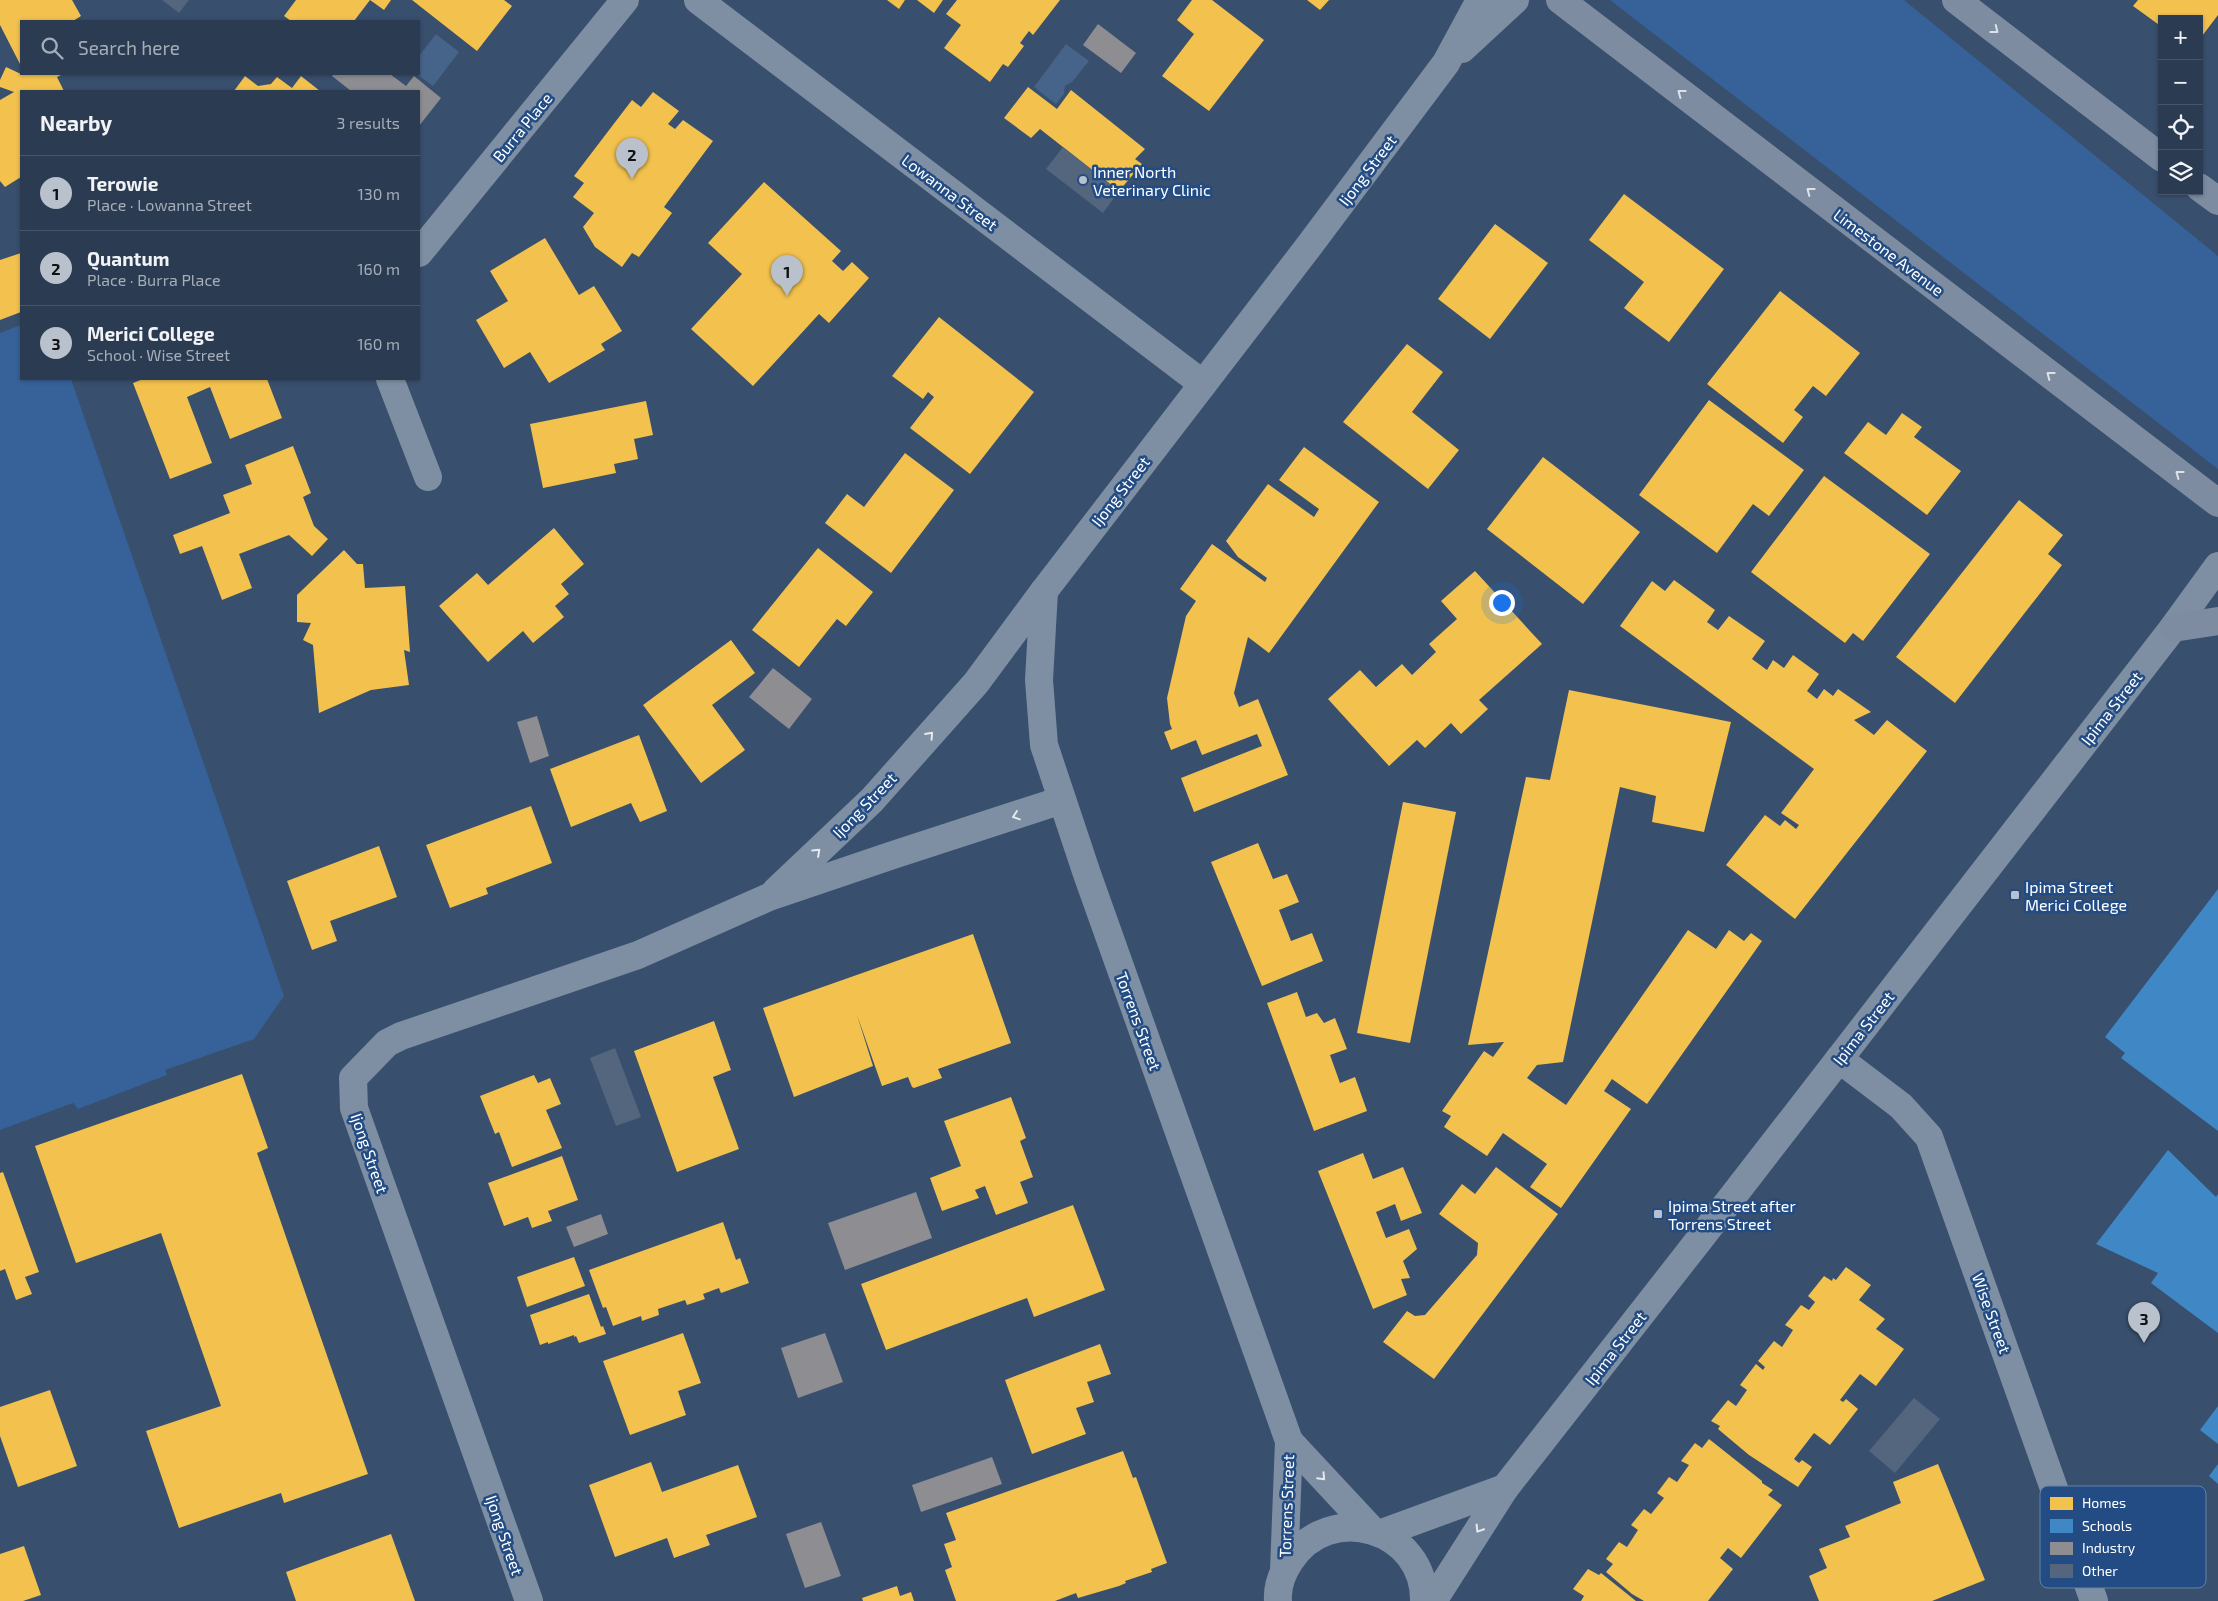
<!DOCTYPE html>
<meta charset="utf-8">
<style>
body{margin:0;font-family:"Exo 2",sans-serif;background:#36465c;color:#f1f3f6}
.controls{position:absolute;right:15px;top:15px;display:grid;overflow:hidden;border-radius:0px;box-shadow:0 1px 4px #0004}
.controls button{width:45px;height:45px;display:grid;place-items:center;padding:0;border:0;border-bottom:1px solid #465569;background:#2a3b52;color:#f1f3f6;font:25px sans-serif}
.you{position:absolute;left:1501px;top:602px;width:18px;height:18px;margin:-12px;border:4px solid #fff;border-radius:50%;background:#1a73e8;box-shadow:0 0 0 8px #1a73e833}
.badge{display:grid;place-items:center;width:32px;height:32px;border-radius:50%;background:#b9c1cc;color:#111;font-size:16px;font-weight:700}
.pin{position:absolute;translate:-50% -41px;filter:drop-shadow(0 1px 2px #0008)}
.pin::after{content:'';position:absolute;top:26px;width:18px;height:15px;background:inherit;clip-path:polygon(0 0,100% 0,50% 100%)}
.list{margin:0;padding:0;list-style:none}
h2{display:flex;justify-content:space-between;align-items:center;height:65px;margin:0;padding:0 20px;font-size:21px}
h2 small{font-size:16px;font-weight:400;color:#a5adb8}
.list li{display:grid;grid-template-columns:32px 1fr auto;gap:15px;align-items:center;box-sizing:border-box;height:75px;padding:0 20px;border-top:1px solid #465569}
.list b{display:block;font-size:19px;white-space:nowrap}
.list p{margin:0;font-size:16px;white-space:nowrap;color:#a5adb8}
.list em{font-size:16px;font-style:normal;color:#a5adb8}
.icon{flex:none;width:28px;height:28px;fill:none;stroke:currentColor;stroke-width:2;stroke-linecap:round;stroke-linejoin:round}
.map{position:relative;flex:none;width:2218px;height:1601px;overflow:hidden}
.search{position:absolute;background:#2a3b52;box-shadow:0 1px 4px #0004;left:20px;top:20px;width:400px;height:55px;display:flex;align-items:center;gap:12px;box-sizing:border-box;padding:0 18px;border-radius:0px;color:#a5adb8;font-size:19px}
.panel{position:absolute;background:#2a3b52;box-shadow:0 1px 4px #0004;left:20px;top:90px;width:400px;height:290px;border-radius:0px}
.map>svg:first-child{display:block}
</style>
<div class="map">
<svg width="2218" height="1601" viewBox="0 0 2218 1601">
<rect width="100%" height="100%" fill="#384f6d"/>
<!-- green -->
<g fill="#366299">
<path d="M1610 0H1904L2218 256V469Z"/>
<path d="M21 325V379H71L284 996 254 1039 165 1070 167 1075 78 1109 73 1103 0 1130V333Z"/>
</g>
<!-- water -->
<g fill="#46638a">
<path d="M436 34 459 52 433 86 417 74 419 56Z"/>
<path d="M1066 44 1089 61 1072 82 1065 86 1064 94 1056 104 1034 87Z"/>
</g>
<!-- homes -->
<g fill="#f2c14e">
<path d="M0 0H72L81 16 73 21H21V66L0 25Z"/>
<path d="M296 0H370L354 21H291L284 16Z"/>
<path d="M370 0H391L384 10Z"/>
<path d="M412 0H504L512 6 477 51Z"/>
<path d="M887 0H905L899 9Z"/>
<path d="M917 0H943L934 13Z"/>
<path d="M957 0H1060L1033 35 1029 31 1020 43 1024 46 1008 67 1003 64 990 82 944 48 961 25 946 14Z"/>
<path d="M1192 0H1212L1264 40 1209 111 1162 76 1194 34 1177 20Z"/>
<path d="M1307 0H1329L1320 10Z"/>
<path d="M2138 0H2218V15L2199 40V19H2162V27L2133 6Z"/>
<path d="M6 67 21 74H63L57 77 64 91H21V177L5 187 0 181V100L14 92 0 87V80Z"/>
<path d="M245 76 258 86 271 84 277 77 292 88 301 76 320 91H234Z"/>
<path d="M1028 87 1057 109 1071 90 1145 149 1135 159 1142 164 1119 191 1040 129 1031 138 1004 118Z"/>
<path d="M653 92 679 111 668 124 675 129 683 120 713 141 664 207 672 213 639 257 632 253 622 267 595 247 583 227 594 213 573 197 584 183 574 176 632 100 641 107Z"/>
<path d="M764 182 841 251 832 261 843 271 852 262 869 278 829 323 819 314 753 386 691 329 742 274 708 243Z"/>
<path d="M1624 194 1724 269 1669 342 1624 308 1644 282 1589 240Z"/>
<path d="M1495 224 1548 263 1490 339 1438 299Z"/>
<path d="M545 238 579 295 594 286 622 331 601 344 605 350 549 383 530 352 504 368 476 320 508 301 490 271Z"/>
<path d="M21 253V312L0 320V260Z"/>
<path d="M1780 291 1860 353 1826 396 1813 386 1794 410 1803 417 1783 443 1707 384Z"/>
<path d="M939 317 1034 392 970 474 910 428 934 397 928 392 923 399 892 376Z"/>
<path d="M1407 344 1443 372 1412 412 1459 450 1428 489 1343 422Z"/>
<path d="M143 379H267L282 418 230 439 210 387 187 397 212 463 170 479 133 383Z"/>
<path d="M1709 400 1804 470 1769 516 1753 504 1717 553 1639 495Z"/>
<path d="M646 401 653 435 634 439 638 459 614 464 616 473 543 488 530 424Z"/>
<path d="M1902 413 1922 427 1914 437 1961 471 1927 515 1844 453 1868 422 1886 435Z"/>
<path d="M293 446 311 493 303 497 314 526 328 539 312 556 289 535 239 554 252 588 222 600 202 546 180 554 173 535 230 513 223 495 252 484 245 465Z"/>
<path d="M1304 447 1379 502 1269 653 1248 637 1234 693 1239 707 1258 699 1288 775 1194 812 1181 778 1262 746 1257 734 1202 755 1196 740 1171 750 1164 732 1172 729 1170 724 1167 698 1186 616 1196 601 1180 589 1212 544 1265 582 1267 578 1238 557 1226 541 1268 484 1314 517 1319 509 1279 480Z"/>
<path d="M905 453 954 490 891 573 825 523 847 494 864 507Z"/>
<path d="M1543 457 1640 532 1583 604 1487 529Z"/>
<path d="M1824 476 1930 554 1863 641 1853 633 1845 643 1751 572Z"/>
<path d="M2019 500 2063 535 2048 554 2062 565 1955 703 1896 657Z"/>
<path d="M554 528 584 564 561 584 569 594 555 606 564 617 533 643 523 631 488 662 439 606 477 573 488 585Z"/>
<path d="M818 548 873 592 846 626 837 619 799 667 752 630Z"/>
<path d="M344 550 357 564H363L365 588 405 586 410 652 404 650 409 685 371 690 319 713 313 645 303 640 311 623 297 622V595Z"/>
<path d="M1475 571 1542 644 1479 700 1488 709 1461 734 1451 723 1425 748 1417 740 1389 766 1328 699 1360 670 1376 687 1402 664 1412 675 1436 652 1429 644 1457 619 1441 601Z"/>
<path d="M1674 580 1715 610 1707 622 1718 630 1729 616 1765 641 1752 659 1767 670 1773 660 1784 668 1793 655 1819 674 1807 691 1817 699 1824 689 1833 696 1838 689 1871 712 1854 720 1874 735 1887 720 1927 751 1795 919 1726 865 1765 815 1780 826 1785 820 1796 829 1799 825 1781 813 1814 769 1620 626 1652 581 1665 591Z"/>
<path d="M731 640 755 673 712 705 745 750 701 783 643 705Z"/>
<path d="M1569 690 1731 722 1704 832 1652 822 1656 796 1620 787 1563 1062 1537 1065 1527 1078 1566 1105 1688 930 1716 949 1729 930 1744 941 1751 933 1762 941 1647 1104 1612 1079 1604 1091 1631 1109 1561 1208 1530 1187 1547 1164 1503 1133 1487 1156 1444 1127 1451 1116 1442 1111 1484 1051 1493 1057 1504 1042 1468 1045 1526 777 1550 780Z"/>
<path d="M639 735 667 811 640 822 631 803 571 827 550 769Z"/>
<path d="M1403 802 1456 812 1410 1043 1357 1033Z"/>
<path d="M531 806 552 863 486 888 488 894 450 908 426 845Z"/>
<path d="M1258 843 1273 879 1287 874 1299 902 1279 910 1291 941 1312 933 1323 961 1262 986 1211 862Z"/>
<path d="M379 846 397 897 330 921 337 941 312 950 287 881Z"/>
<path d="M973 934 1011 1043 938 1069 942 1078 914 1088 912 1087 908 1077 882 1086 857 1015 873 1066 794 1097 763 1008Z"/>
<path d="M1297 992 1306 1017 1317 1013 1324 1023 1335 1018 1347 1049 1330 1055 1340 1083 1355 1077 1367 1111 1314 1131 1267 1003Z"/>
<path d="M714 1021 731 1070 713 1077 739 1149 677 1172 634 1051Z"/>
<path d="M242 1074 268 1148 257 1153 368 1474 284 1503 281 1493 179 1528 146 1431 221 1406 161 1233 76 1263 35 1146Z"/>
<path d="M534 1075 538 1083 550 1078 561 1104 546 1110 562 1148 512 1167 499 1132 495 1134 480 1096Z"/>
<path d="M1011 1097 1026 1138 1020 1141 1033 1177 1020 1182 1028 1203 996 1215 985 1186 975 1190 979 1198 942 1211 930 1178 961 1166 944 1121Z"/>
<path d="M1363 1153 1373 1179 1403 1167 1422 1213 1401 1221 1395 1204 1376 1212 1386 1238 1409 1229 1417 1249 1403 1261 1410 1278 1401 1279 1407 1295 1373 1309 1318 1171Z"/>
<path d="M562 1156 578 1200 548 1211 552 1221 532 1228 528 1217 504 1226 488 1183Z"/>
<path d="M1496 1167 1558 1214 1434 1379 1383 1342 1407 1311 1415 1316 1425 1315 1477 1255 1478 1243 1439 1214 1462 1184 1475 1194Z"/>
<path d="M3 1172 39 1272 25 1277 32 1294 16 1300 5 1269 0 1271V1173Z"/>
<path d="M1073 1205 1105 1290 1034 1317 1027 1298 886 1350 861 1284Z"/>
<path d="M723 1222 736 1260 740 1258 749 1283 721 1293 719 1288 703 1294 705 1299 687 1305 685 1300 658 1309 659 1315 642 1321 641 1316 613 1326 606 1307 603 1308 589 1270Z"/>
<path d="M574 1257 585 1286 527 1307 517 1277Z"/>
<path d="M1846 1267 1871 1285 1859 1300 1885 1319 1876 1329 1904 1349 1876 1386 1860 1374 1840 1400 1843 1402 1846 1399 1858 1409 1830 1445 1814 1433 1794 1459 1799 1463 1802 1460 1812 1467 1798 1487 1749 1455 1718 1429 1720 1426 1711 1421 1728 1400 1736 1406 1747 1390 1740 1385 1756 1364 1763 1370 1765 1367 1758 1361 1774 1341 1782 1347 1793 1330 1785 1325 1801 1305 1809 1310 1815 1302 1808 1296 1824 1276 1832 1281 1833 1278 1836 1280Z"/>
<path d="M589 1294 601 1327 603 1326 606 1334 579 1343 576 1336 574 1337V1335L548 1344V1342L540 1345 530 1315Z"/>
<path d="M683 1333 701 1383 678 1391 686 1415 630 1435 603 1361Z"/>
<path d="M1100 1344 1111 1374 1087 1382 1094 1402 1076 1408 1086 1434 1032 1454 1005 1380Z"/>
<path d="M50 1390 77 1466 18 1487 0 1436V1407Z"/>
<path d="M1709 1439 1762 1481V1483L1773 1490 1768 1495 1782 1505 1741 1558 1728 1548 1720 1558 1733 1569 1708 1601H1644L1632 1594 1606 1572 1613 1564 1606 1559 1619 1542 1627 1547 1638 1530 1631 1525 1644 1509 1651 1514 1664 1498 1657 1493 1669 1477 1677 1482 1689 1465 1681 1461 1695 1443 1702 1448Z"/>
<path d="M1123 1451 1133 1478 1136 1477 1167 1563 1151 1569 1152 1572 1125 1581 1126 1583 1119 1586 1078 1598 1076 1593 1055 1601H956L945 1570 952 1567 944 1544 956 1540 946 1513Z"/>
<path d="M651 1462 662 1492 738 1465 757 1517 706 1535 710 1545 674 1558 667 1538 615 1557 589 1485Z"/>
<path d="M1938 1464 1985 1580 1932 1601H1819L1809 1576 1827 1568 1819 1549 1850 1537 1845 1526 1901 1503 1893 1482Z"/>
<path d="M391 1534 415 1601H296L286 1572Z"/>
<path d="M24 1546 41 1595 23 1601H0V1554Z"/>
<path d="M1588 1569 1599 1575 1601 1573 1636 1601H1581L1584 1596 1573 1589Z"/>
<path d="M897 1586 900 1596 911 1592 914 1601H863L862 1598Z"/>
</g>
<!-- schools -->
<g fill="#3f88c5">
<path d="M2218 889V1131L2121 1058 2125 1053 2105 1037Z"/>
<path d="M2168 1150 2216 1197 2218 1194V1333L2151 1283 2158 1273 2096 1244Z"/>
<path d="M2218 1406V1444L2200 1430Z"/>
<path d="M2218 1464V1484L2209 1476Z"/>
</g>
<!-- industry -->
<g fill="#8d8d92">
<path d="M1098 24 1136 53 1121 73 1083 45Z"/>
<path d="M334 74H390L406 86 414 76 441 98 419 126V91H351L332 76Z"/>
<path d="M773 668 812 699 789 729 749 697Z"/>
<path d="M537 716 549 756 530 763 517 722Z"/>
<path d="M916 1192 932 1238 845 1270 828 1223Z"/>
<path d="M601 1214 608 1234 574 1247 566 1227Z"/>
<path d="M825 1333 843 1382 798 1398 781 1348Z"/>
<path d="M992 1457 1002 1484 921 1512 912 1485Z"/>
<path d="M821 1522 841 1576 805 1588 786 1534Z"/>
</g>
<!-- building -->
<g fill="#54667e">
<path d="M162 0H189L179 13Z"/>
<path d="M1063 147 1119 191 1103 213 1046 169Z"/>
<path d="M615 1048 641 1117 616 1126 590 1058Z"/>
<path d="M1914 1398 1940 1419 1895 1473 1869 1451Z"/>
</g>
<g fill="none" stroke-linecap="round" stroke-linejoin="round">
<!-- minor -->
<g stroke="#7e8fa3" stroke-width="28">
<path d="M698 0 1203 384"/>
<path d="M1462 49 1515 0"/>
<path d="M419 253 625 0"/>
<path d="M390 379 428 477"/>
<path d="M1044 591 1039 680 1044 745 1087 874 1289 1441 1284 1570"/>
<path d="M776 891 872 800 976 683 1044 591 1309 246 1446 63 1480 0"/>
<path d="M1839 1059 1901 1106 1929 1137 2094 1601"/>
<path d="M1289 1441 1371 1529"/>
<path d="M1382 1533 1505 1488"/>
<path d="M529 1601 354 1108 353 1078 387 1043 401 1036 638 955 769 897 893 855 1062 800"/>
<path d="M1278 1601C1277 1587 1282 1573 1290 1561 1329 1500 1425 1528 1424 1601"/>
<path d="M1433 1601 1505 1488 1699 1240 2173 628 2218 566"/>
</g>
<!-- major -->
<g stroke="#7d8ca1" stroke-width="28">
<path d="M1560 0 2218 503"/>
<path d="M1956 0 2162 158"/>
<path d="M2199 187 2218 201"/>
<path d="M2173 628 2218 621"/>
</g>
</g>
<!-- one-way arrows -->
<defs><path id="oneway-chevron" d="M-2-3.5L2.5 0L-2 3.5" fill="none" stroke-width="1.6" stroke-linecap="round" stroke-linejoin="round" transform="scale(1.25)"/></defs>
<g stroke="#dee2e8">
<use href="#oneway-chevron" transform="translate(1995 30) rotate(38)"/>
<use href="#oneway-chevron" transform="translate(1681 93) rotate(-143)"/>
<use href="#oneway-chevron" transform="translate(1810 191) rotate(-143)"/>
<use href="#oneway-chevron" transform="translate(2050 375) rotate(-143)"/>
<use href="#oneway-chevron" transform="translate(2179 474) rotate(-143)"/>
</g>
<g stroke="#e5e9ed">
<use href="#oneway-chevron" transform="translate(930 735) rotate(-48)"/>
<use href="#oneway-chevron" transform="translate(1016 816) rotate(161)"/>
<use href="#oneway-chevron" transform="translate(817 852) rotate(-43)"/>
<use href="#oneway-chevron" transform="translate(1322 1477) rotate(47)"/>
<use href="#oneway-chevron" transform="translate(1479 1529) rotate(122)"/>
</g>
<!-- markers -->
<g fill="#b9c1cc" stroke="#224c83" stroke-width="2">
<circle cx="1083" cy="180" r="5"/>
<rect x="2010" y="890" width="10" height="10" rx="2.5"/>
<rect x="1653" y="1209" width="10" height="10" rx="2.5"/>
</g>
<g text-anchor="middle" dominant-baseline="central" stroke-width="5" stroke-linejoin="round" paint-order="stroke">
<!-- street labels -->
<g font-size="16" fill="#fff" stroke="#224c83">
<text transform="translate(522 127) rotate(-51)">Burra Place</text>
<text transform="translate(1367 170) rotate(-53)">Ijong Street</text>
<text transform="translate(950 192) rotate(37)">Lowanna Street</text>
<text transform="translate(1889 252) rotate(37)">Limestone Avenue</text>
<text transform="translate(1120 491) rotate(-52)">Ijong Street</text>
<text transform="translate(2111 708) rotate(-52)">Ipima Street</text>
<text transform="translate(864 805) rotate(-46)">Ijong Street</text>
<text transform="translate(1139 1021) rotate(70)">Torrens Street</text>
<text transform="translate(1863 1028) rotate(-52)">Ipima Street</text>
<text transform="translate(370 1153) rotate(71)">Ijong Street</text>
<text transform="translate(1992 1313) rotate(70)">Wise Street</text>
<text transform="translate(1615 1348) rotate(-52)">Ipima Street</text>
<text transform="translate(1286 1506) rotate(-88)">Torrens Street</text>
<text transform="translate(505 1535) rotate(71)">Ijong Street</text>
</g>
<!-- poi labels -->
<g font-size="16" fill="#fff" stroke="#224c83" text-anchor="start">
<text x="1093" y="171">Inner North<tspan x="1093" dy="18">Veterinary Clinic</tspan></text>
<text x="2025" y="886">Ipima Street<tspan x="2025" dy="18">Merici College</tspan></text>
<text x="1668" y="1205">Ipima Street after<tspan x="1668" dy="18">Torrens Street</tspan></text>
</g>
</g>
<!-- legend -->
<rect x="2040" y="1486" width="166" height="102" rx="8" fill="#224c83" stroke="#6482a8" stroke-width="1"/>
<rect x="2050" y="1497" width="23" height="13" fill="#f2c14e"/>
<rect x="2050" y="1519" width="23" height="14" fill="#3f88c5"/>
<rect x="2050" y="1542" width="23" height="13" fill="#8d8d92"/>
<rect x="2050" y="1564" width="23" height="14" fill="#54667e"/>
<g font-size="14" fill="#fff">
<text x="2082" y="1508">Homes</text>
<text x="2082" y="1531">Schools</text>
<text x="2082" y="1553">Industry</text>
<text x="2082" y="1576">Other</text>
</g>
</svg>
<div class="controls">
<button>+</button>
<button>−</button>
<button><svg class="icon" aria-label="locate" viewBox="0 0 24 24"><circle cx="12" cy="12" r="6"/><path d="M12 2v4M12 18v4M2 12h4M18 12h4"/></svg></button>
<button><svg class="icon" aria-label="layers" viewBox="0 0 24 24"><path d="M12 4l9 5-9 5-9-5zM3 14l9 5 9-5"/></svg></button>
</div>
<div class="you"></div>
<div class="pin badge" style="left:787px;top:296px">1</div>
<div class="pin badge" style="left:632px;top:179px">2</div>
<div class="pin badge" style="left:2144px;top:1343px">3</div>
<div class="search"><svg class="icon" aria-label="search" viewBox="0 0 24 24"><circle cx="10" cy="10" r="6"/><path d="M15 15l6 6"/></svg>Search here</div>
<section class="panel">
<h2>Nearby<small>3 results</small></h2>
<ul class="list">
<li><span class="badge">1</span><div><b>Terowie</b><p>Place · Lowanna Street</p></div><em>130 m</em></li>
<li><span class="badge">2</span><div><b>Quantum</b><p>Place · Burra Place</p></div><em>160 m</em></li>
<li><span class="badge">3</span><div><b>Merici College</b><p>School · Wise Street</p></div><em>160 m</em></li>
</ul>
</section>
</div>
